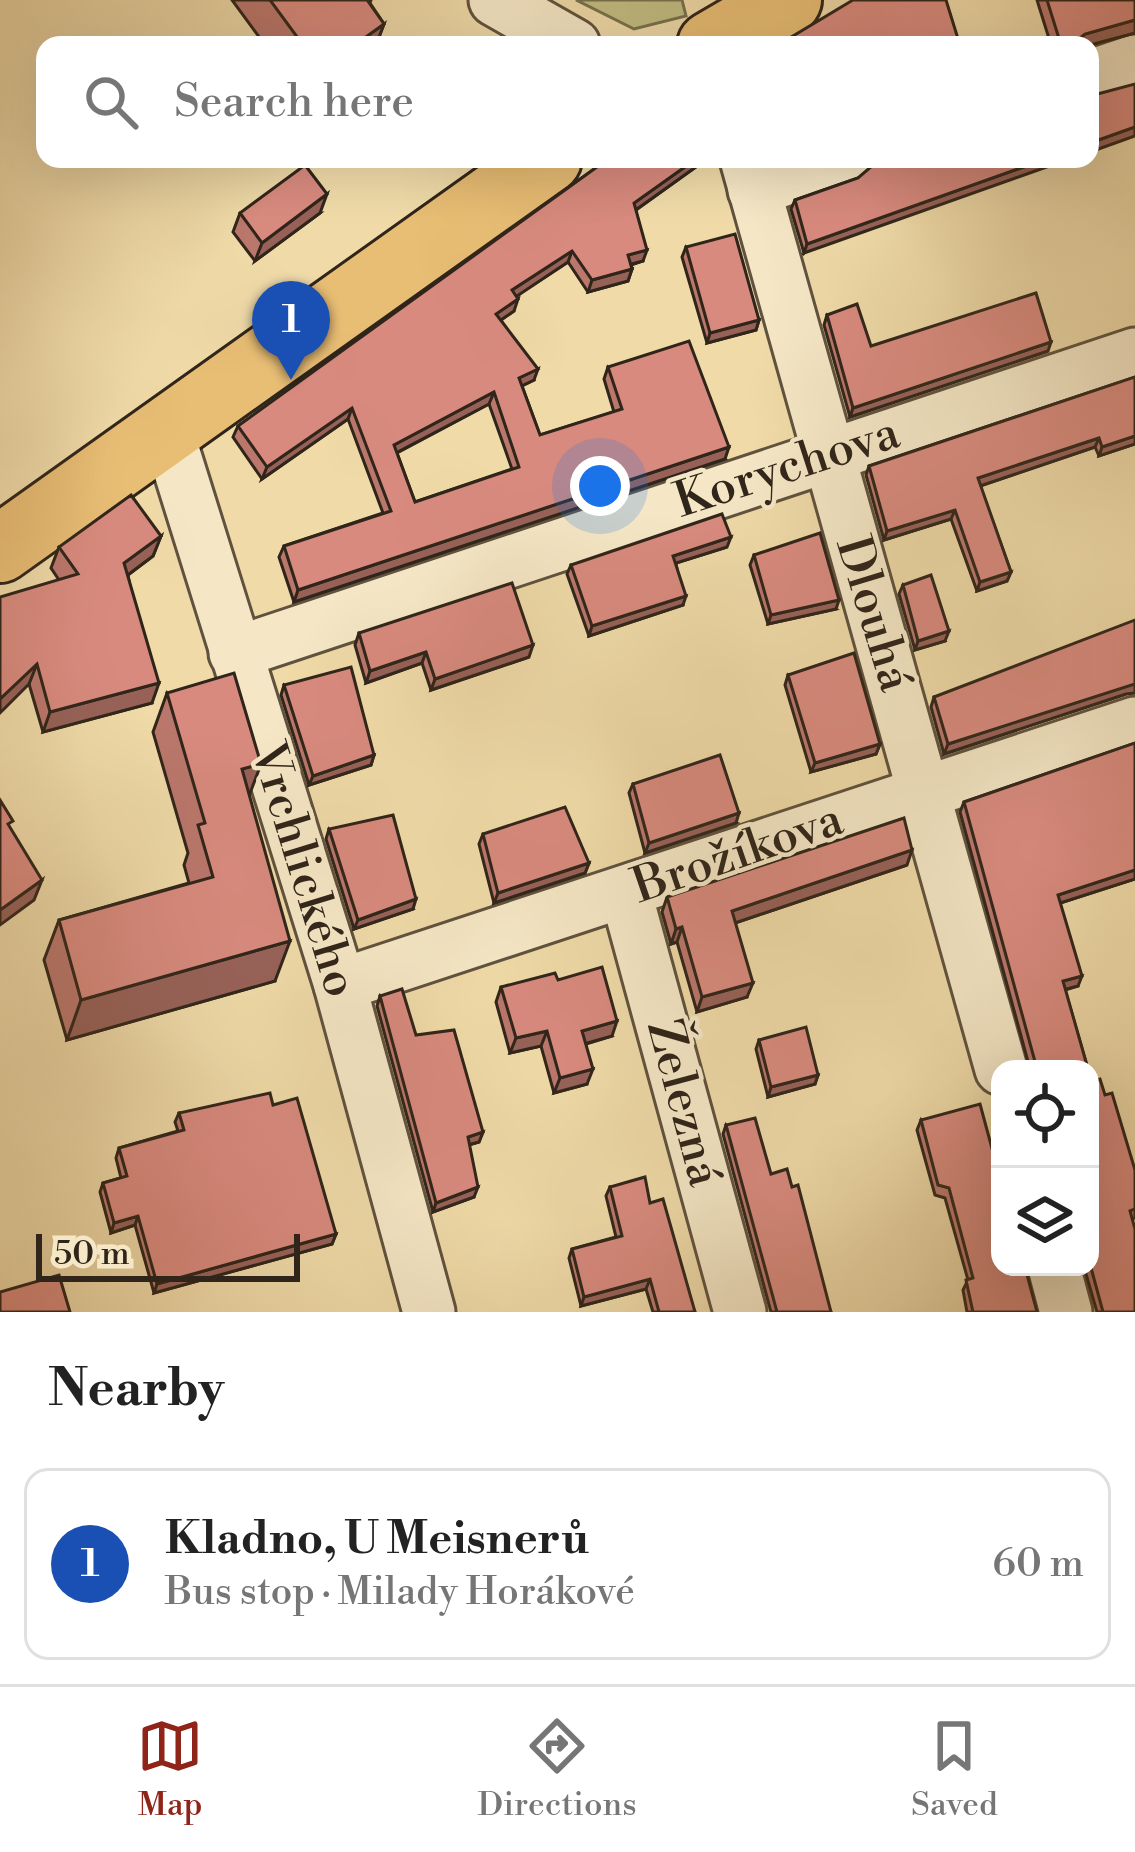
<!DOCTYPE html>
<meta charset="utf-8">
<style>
body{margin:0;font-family:"Libre Bodoni",serif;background:#f2f2f2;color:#222}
.controls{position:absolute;right:36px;bottom:36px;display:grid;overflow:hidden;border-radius:24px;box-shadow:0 12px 48px #0002}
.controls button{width:108px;height:108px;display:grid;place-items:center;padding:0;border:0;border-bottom:3px solid #e0e0e0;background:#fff;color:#222;font:60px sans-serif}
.scale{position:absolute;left:36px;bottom:30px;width:264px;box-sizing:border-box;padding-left:12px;border:6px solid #30251a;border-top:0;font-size:33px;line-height:42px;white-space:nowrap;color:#30251a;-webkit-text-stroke:9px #f5e7c6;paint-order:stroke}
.you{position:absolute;left:600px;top:486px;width:42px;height:42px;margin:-30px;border:9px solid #fff;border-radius:50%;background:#1a73e8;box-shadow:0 0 0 18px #1a73e833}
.badge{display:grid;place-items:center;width:78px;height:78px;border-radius:50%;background:#8f2418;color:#fff;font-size:39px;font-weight:700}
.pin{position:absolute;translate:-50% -99px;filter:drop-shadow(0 3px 6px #0008)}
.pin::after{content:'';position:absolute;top:63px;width:42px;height:36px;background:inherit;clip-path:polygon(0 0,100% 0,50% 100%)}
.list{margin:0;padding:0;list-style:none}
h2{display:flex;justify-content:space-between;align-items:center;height:156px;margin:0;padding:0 48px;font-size:51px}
h2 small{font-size:39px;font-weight:400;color:#767676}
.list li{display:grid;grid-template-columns:78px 1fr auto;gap:36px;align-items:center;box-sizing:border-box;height:192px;margin:0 24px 24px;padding:0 24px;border:3px solid #e0e0e0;border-radius:24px}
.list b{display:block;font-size:45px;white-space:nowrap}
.list p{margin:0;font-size:39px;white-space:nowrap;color:#767676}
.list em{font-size:39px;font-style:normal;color:#767676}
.icon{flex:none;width:66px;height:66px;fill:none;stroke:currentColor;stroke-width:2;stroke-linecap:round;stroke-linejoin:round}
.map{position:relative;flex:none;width:1135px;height:1312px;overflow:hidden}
.search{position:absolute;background:#fff;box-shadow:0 12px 48px #0002;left:36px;right:36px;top:36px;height:132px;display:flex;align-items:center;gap:30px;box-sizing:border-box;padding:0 42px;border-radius:24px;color:#767676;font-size:45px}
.sheet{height:372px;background:#fff}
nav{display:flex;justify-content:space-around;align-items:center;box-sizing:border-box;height:168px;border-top:3px solid #e0e0e0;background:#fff;font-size:33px;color:#767676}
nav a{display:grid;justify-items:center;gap:6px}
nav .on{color:#8f2418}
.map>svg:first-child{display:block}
</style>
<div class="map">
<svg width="1135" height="1312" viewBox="0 0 1135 1312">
<rect width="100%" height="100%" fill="#efdaa8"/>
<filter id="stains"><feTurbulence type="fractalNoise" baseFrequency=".00167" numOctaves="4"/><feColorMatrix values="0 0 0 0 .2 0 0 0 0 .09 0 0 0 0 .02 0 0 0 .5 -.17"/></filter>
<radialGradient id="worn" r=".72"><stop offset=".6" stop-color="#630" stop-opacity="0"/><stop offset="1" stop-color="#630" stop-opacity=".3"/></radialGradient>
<!-- green -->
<path fill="#c1bd82" stroke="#78714e" stroke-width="3" d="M576 0H682L686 16 634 29Z"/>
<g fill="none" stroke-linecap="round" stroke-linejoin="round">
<!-- minor casing -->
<g stroke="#60523e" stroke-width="57">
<g id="minor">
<path d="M495 0 574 45"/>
<path d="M1090 76 1135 61"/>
<path d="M746 159 1001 1069"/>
<path d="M754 190 845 159"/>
<path d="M167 430 340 985 429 1312"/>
<path d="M235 653 1135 354"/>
<path d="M626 894 740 1312"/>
<path d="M340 985 1135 723"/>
<path d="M1054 1267 1066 1312"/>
</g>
</g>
<!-- major casing -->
<g stroke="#30251a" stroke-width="72">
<g id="major">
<path d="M711 45 788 0"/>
<path d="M0 549 548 159"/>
</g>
</g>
<!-- minor -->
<use href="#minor" stroke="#f5e7c6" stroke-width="51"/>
<!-- major -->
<use href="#major" stroke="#e8bd74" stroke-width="66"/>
</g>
<!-- wall -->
<g fill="#ba776c" stroke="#30251a" stroke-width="3" fill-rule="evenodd">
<path d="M232 0H371L370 3 384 24 376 45H265Z"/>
<path d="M1037 0H1135V33L1090 45H1051Z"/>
<path d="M608 159H707L636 210 643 261 631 265 632 269 628 281 588 292 568 262 516 296 514 311 501 320 534 380 522 386 540 435 614 412 604 379 608 367 725 459 294 602 279 557 284 546 383 513 348 419 262 479 233 437 238 426ZM489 404 512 469 415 502 397 453Z"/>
<path d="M858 178 804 253 791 209 795 200Z"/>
<path d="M240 213H320L255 261 233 232Z"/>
<path d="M686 247 759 320 756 330 707 343 682 257Z"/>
<path d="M827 315 871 346 1048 351 850 417 824 325Z"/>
<path d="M1135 377V444L1099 456 1095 447 980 486 1011 572 1007 581 977 591 951 519 884 540 866 475 869 466Z"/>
<path d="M161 536 153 556 128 575 152 703 43 732 29 684 59 580 51 568 59 547Z"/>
<path d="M727 547 676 563 683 605 589 636 567 574 571 565Z"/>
<path d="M754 555 836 609 768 624 750 565Z"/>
<path d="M903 585 945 641 915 650 899 594Z"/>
<path d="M359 633 529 657 431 690 422 663 366 683 355 645Z"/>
<path d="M788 675 880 744 876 754 811 772 785 685Z"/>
<path d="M284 685 374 755 371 765 309 785 281 695Z"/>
<path d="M167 693 249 796 275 981 67 1040 44 960 59 920 189 883 184 865 188 853 153 732Z"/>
<path d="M1126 694 944 754 931 707 934 697Z"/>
<path d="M1135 743V879L1060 903 1078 986 1065 990 1088 1069H1030L960 812 964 802Z"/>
<path d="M633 784 736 823 645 853 629 793Z"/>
<path d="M329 829 413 909 354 929 326 839Z"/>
<path d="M483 834 589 863 585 873 494 903 479 844Z"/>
<path d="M907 865 735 923 747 997 697 1012 677 942 671 944 662 912 667 897Z"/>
<path d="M558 980 612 1036 586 1044 587 1084 554 1093 541 1046 510 1053 496 1002 501 987Z"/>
<path d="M380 996 416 1035 483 1132 479 1142 469 1145 474 1197 433 1212 377 1006Z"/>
<path d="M759 1040 818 1075 815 1084 768 1097 756 1049Z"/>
<path d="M1093 1081 1105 1095 1135 1170V1218L1132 1219 1135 1312H1097L1084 1267H1090Z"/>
<path d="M273 1105 336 1234 332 1244 154 1293 135 1225 111 1233 100 1192 103 1183 121 1178 116 1158 119 1148 178 1131 175 1122 179 1113Z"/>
<path d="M921 1120 1037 1312H967L963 1290 968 1280 945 1198 935 1195 917 1130Z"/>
<path d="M726 1125 771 1174 831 1312H771L723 1134Z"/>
<path d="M610 1187 650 1203 695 1312H653L646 1289 581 1306 569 1258 572 1249 616 1237 606 1196Z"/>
</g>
<!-- shaded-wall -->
<g fill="#976158" stroke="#30251a" stroke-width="3">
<path d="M1135 20V33L1090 45H1071L1085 34Z"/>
<path d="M384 24 376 45H361L363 39Z"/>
<path d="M1135 127V136L1090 152V143Z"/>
<path d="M696 159H707L630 214 634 203Z"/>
<path d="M1046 159H1069L804 253 807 244Z"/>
<path d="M327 194 320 213 255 261 262 243Z"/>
<path d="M647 250 643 261 624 266 628 255Z"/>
<path d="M572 251 568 262 508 302 512 290Z"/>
<path d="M632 269 628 281 588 292 592 280Z"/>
<path d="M518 299 514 311 492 326 496 314Z"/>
<path d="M759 320 756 330 707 343 710 333Z"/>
<path d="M1051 342 1048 351 850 417 853 408Z"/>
<path d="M538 369 534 380 515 389 519 378Z"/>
<path d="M494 392 489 404 390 456 394 445Z"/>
<path d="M352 408 348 419 262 479 267 467Z"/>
<path d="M1135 436V444L1099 456 1102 447Z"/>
<path d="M1099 438 1095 447 974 488 978 478Z"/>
<path d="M729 447 725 459 294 602 298 590Z"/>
<path d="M955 510 951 519 884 540 887 531Z"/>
<path d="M161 536 153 556 117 583 124 563Z"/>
<path d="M731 537 727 547 670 565 673 556Z"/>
<path d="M1011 572 1007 581 977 591 980 582Z"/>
<path d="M686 596 683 605 589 636 592 626Z"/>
<path d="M839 600 836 609 768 624 771 615Z"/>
<path d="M949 631 945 641 915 650 918 641Z"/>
<path d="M533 645 529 657 431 690 435 679Z"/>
<path d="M426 652 422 663 366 683 370 671Z"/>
<path d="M37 664 29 684 0 713V699Z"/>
<path d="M159 683 152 703 43 732 50 712Z"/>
<path d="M1129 684H1135V693L1126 694 944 754 948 744Z"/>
<path d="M880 744 876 754 811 772 815 763Z"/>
<path d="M374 755 371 765 309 785 313 776Z"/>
<path d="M261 764 246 804 242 769Z"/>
<path d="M739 813 736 823 645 853 649 843Z"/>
<path d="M912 850 907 865 726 926 732 911Z"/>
<path d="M589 863 585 873 494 903 498 893Z"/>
<path d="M1135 870V879L1054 905 1058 895Z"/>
<path d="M42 880 34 900 0 925V910Z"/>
<path d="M416 899 413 909 354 929 358 920Z"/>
<path d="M682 927 677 942 671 944 676 929Z"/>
<path d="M290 941 275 981 67 1040 81 1000Z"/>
<path d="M1082 976 1078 986 1059 991 1063 981Z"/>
<path d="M753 983 747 997 697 1012 702 997Z"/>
<path d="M617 1021 612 1036 577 1046 582 1031Z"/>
<path d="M547 1031 541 1046 510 1053 516 1038Z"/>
<path d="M593 1069 587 1084 554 1093 560 1078Z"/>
<path d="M818 1075 815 1084 768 1097 771 1087Z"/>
<path d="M483 1132 479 1142 464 1146 468 1137Z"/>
<path d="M478 1187 474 1197 433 1212 436 1203Z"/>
<path d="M138 1216 135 1225 111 1233 114 1223Z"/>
<path d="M336 1234 332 1244 154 1293 157 1284Z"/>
<path d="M650 1279 646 1289 581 1306 584 1297Z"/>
</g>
<!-- building -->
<g fill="#d88a7e" stroke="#30251a" stroke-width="3" fill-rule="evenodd">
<path d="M270 0H367L384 24 363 39 368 45H303Z"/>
<path d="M853 0H946L959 42 953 45H778Z"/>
<path d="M1047 0H1135V20L1085 34 1071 45H1061Z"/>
<path d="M1135 84V127L1090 143V96Z"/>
<path d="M608 159H696L634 203 647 250 628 255 632 269 592 280 572 251 512 290 518 299 496 314 538 369 519 378 540 435 622 409 608 367 689 341 729 447 298 590 284 546 391 511 352 408 267 467 238 426ZM494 392 519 467 415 502 394 445Z"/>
<path d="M891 159H1046L807 244 795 200 858 178 873 165Z"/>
<path d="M305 165 327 194 262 243 240 213Z"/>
<path d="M735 234 759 320 710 333 686 247Z"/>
<path d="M1036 293 1051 342 853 408 827 315 857 304 871 346Z"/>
<path d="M1135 377V436L1102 447 1099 438 978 478 1011 572 980 582 955 510 887 531 869 466Z"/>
<path d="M131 495 161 536 124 563 159 683 50 712 37 664 0 699V597L78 574 59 547Z"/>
<path d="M722 514 731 537 673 556 686 596 592 626 571 565Z"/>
<path d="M820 533 839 600 771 615 754 555Z"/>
<path d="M931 575 949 631 918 641 903 585Z"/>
<path d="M512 583 533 645 435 679 426 652 370 671 359 633Z"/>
<path d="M1135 620V684L948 744 934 697Z"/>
<path d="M854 653 880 744 815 763 788 675Z"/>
<path d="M351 667 374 755 313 776 284 685Z"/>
<path d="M234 673 261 764 242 769 290 941 81 1000 59 920 213 877 198 825 205 823 167 693Z"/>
<path d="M1135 743V870L1058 895 1082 976 1063 981 1088 1069H1037L964 802Z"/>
<path d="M720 755 739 813 649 843 633 784Z"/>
<path d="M0 800 13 821 8 824 42 880 0 910Z"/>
<path d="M565 807 589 863 498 893 483 834Z"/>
<path d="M393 815 416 899 358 920 329 829Z"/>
<path d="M904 818 912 850 732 911 753 983 702 997 682 927 676 929 667 897Z"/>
<path d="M602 967 617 1021 582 1031 593 1069 560 1078 547 1031 516 1038 501 987 555 973 558 980Z"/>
<path d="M402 989 416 1035 454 1030 483 1132 468 1137 478 1187 436 1203 380 996Z"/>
<path d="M806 1027 818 1075 771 1087 759 1040Z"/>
<path d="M1090 1074 1093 1081 1100 1079 1105 1095 1112 1093 1135 1170V1209L1130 1211 1135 1229V1312H1103L1090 1264Z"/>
<path d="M270 1093 273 1105 297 1098 336 1234 157 1284 138 1216 114 1223 103 1183 127 1176 119 1148 184 1130 179 1113Z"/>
<path d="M980 1104 1000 1178V1267H1025L1037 1312H973L966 1280 973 1278 949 1188 938 1185 921 1120Z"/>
<path d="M755 1118 771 1174 787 1169 792 1187 798 1185 831 1312H777L726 1125Z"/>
<path d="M645 1177 650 1203 663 1199 695 1312H659L650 1279 584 1297 572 1249 622 1236 610 1187Z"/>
<path d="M59 1275 70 1312H0V1292Z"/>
</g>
<g text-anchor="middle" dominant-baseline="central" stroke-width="9" stroke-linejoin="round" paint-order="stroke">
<!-- street labels -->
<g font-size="48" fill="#30251a" stroke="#f5e7c6">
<text transform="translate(787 468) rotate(-18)">Korychova</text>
<text transform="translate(873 614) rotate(73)">Dlouhá</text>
<text transform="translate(738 854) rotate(-19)">Brožíkova</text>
<text transform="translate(303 870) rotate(73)">Vrchlického</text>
<text transform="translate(683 1103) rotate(75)">Železná</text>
</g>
</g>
<rect width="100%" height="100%" filter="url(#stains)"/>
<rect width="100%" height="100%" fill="url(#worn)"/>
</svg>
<div class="controls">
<button><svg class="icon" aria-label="locate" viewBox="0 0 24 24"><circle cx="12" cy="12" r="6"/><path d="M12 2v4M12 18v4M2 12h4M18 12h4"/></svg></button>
<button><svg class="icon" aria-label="layers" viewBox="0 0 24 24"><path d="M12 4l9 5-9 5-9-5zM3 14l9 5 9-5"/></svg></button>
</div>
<div class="scale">50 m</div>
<div class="you"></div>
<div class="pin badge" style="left:291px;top:380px;background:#1a4fb4">1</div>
<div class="search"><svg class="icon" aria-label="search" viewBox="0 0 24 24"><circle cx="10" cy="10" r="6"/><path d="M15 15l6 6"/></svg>Search here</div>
</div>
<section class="sheet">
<h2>Nearby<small></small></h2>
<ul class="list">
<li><span class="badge" style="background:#1a4fb4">1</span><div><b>Kladno, U Meisnerů</b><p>Bus stop · Milady Horákové</p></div><em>60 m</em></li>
</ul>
</section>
<nav>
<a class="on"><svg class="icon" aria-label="map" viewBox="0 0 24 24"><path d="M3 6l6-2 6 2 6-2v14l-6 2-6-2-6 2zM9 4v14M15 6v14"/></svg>Map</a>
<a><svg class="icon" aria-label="directions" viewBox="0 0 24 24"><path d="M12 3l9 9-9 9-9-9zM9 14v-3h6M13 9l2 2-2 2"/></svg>Directions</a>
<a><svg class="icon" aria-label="saved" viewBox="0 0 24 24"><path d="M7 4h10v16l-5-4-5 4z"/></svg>Saved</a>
</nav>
